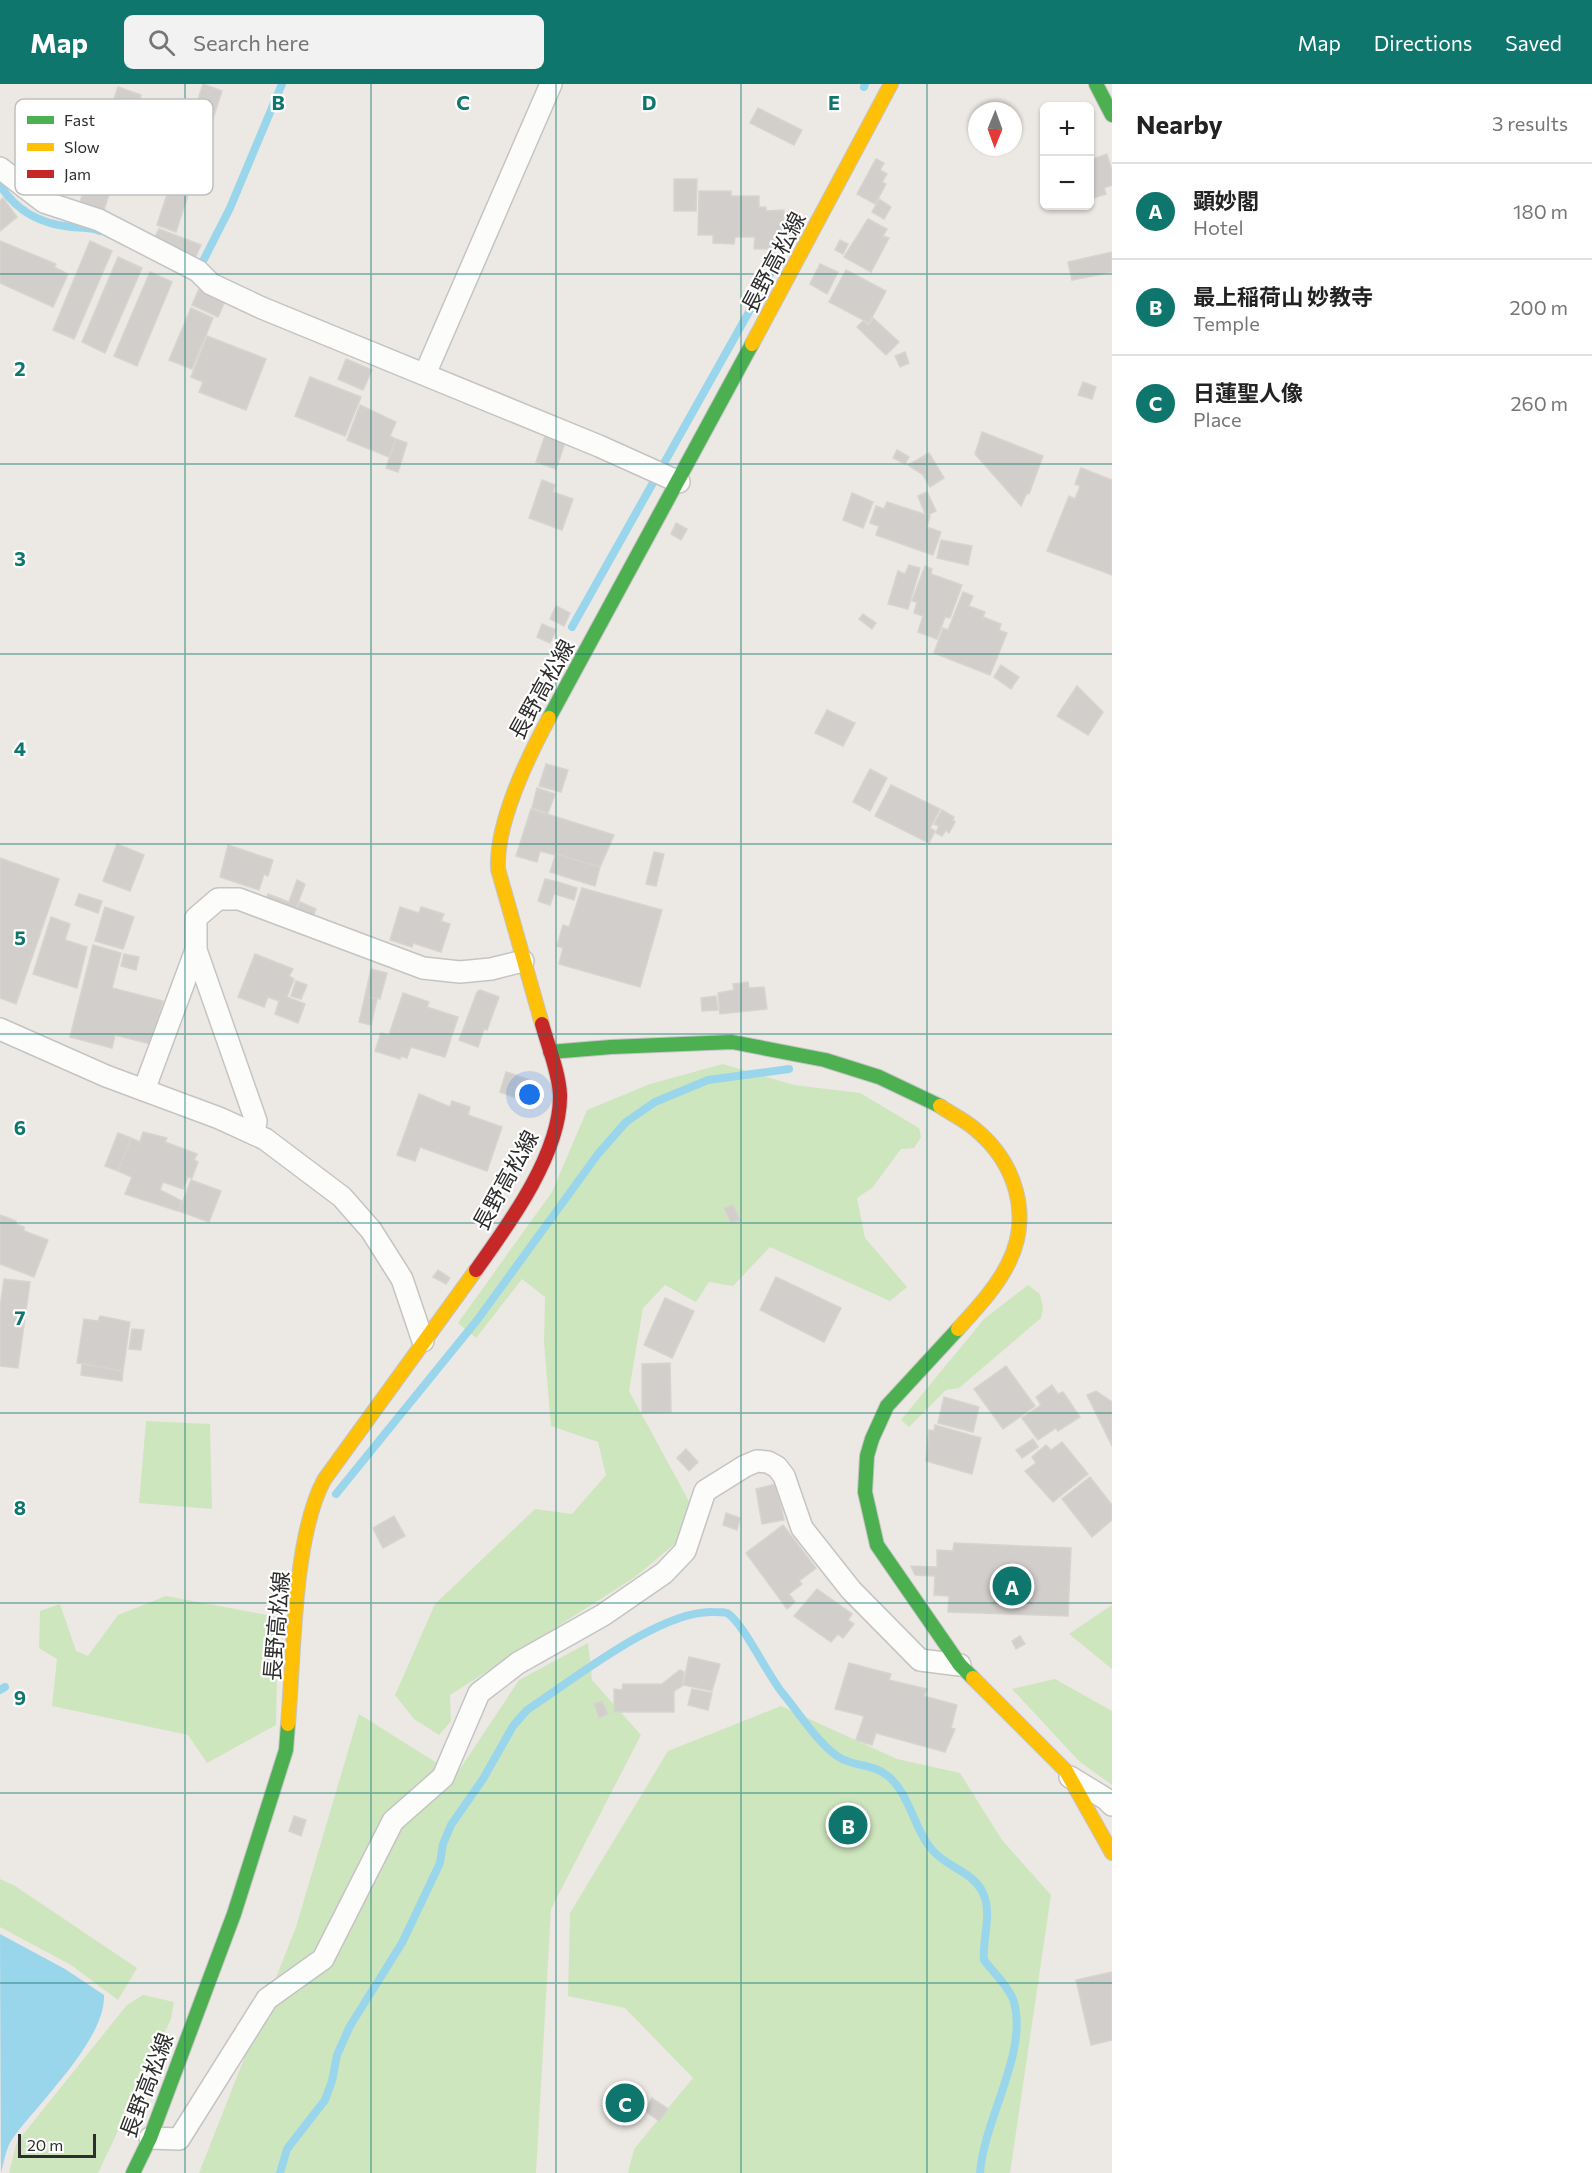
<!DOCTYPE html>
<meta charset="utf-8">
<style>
body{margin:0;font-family:Commissioner,"Noto Sans JP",sans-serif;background:#f2f2f2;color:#222}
.controls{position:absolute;right:18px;top:18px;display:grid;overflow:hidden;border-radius:9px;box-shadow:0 2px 4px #0004}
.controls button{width:54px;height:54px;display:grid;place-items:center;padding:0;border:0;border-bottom:2px solid #e0e0e0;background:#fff;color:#222;font:30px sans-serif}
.compass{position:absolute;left:968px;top:18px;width:54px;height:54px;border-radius:50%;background:#fff;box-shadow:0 2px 4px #0004;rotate:181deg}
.scale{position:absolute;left:18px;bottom:15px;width:78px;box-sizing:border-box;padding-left:6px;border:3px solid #2e2e2e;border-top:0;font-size:16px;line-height:21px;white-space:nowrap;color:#2e2e2e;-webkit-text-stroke:4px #fff;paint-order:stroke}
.you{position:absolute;left:530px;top:1011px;width:21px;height:21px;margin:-15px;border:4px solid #fff;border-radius:50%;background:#1a73e8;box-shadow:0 0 0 9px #1a73e833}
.badge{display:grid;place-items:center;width:39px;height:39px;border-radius:50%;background:#0f766e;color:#fff;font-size:20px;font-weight:700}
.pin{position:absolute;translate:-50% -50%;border:3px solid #fff;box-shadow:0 2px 6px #0006}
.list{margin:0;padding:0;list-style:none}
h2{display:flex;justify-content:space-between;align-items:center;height:78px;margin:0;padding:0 24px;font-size:26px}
h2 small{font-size:20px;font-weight:400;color:#767676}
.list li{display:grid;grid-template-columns:39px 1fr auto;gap:18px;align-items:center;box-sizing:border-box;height:96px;padding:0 24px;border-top:2px solid #e0e0e0}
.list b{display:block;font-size:22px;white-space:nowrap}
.list p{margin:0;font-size:20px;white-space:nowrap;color:#767676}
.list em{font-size:20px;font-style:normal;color:#767676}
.icon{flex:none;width:33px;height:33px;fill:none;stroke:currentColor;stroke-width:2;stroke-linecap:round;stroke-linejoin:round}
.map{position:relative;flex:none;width:1112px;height:2089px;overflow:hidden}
header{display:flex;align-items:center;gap:36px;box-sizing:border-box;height:84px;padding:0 30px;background:#0f766e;color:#fff}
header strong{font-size:28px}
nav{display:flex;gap:33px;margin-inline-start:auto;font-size:21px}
.search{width:420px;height:54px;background:#f2f2f2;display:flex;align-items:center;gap:15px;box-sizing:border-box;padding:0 21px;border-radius:9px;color:#767676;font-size:22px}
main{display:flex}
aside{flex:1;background:#fff}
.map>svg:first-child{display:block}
</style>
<header>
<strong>Map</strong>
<div class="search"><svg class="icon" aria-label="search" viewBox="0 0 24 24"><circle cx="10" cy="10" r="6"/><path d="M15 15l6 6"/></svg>Search here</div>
<nav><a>Map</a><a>Directions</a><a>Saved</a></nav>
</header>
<main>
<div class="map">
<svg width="1112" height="2089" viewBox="0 0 1112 2089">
<rect width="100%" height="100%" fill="#ece8e4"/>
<!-- green -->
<g fill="#cee6be">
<path d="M723 980 794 1001 860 1009 919 1044 921 1053 914 1064 901 1065 872 1104 857 1114 865 1154 907 1203 890 1217 770 1163 733 1202 709 1198 696 1218 665 1201 643 1224 629 1307 691 1421 677 1458 635 1493 450 1611 451 1637 439 1651 414 1635 395 1611 435 1520 535 1425 572 1430 606 1391 598 1358 551 1342 544 1259 545 1213 522 1195 476 1254 458 1239 552 1108 587 1026 650 1000Z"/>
<path d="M1028 1201 1040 1210 1043 1223 1041 1234 959 1304 946 1306 909 1343 901 1336 984 1235Z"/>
<path d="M146 1337 210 1340 212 1425 139 1419Z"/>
<path d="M166 1512 278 1533 276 1641 207 1679 188 1651 52 1622 57 1575 39 1564 40 1527 60 1520 76 1567 88 1572 118 1531Z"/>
<path d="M1112 1521V1585L1069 1550Z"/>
<path d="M588 1559 592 1596 641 1651 551 1825 536 2089H199L296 1843 359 1630 456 1691 519 1596Z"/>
<path d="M1055 1595 1112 1627V1701L1079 1677 1012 1605Z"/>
<path d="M781 1622 897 1675 960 1689 1002 1756 1051 1811 1010 2089H628L634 2065 693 1994 625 1924 568 1912 570 1829 668 1667Z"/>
<path d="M0 1795 15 1802 137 1884 118 1916 71 1881 0 1843Z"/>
<path d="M143 1911 174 1918 171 1935 98 2089H9L17 2058 127 1921Z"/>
</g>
<!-- water -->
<path fill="#99d6ec" d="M0 1850 65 1885 104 1911C106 1955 39 2018 13 2054 6 2063 4 2078 1 2089Z"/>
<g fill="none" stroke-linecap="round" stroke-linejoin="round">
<!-- stream -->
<g stroke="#99d6ec" stroke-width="8">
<path d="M864 3 865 0"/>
<path d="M0 101C16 127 42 140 71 143 80 144 91 143 100 147"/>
<path d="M201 181 230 124 282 0"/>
<path d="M572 543 800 137"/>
<path d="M336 1410 478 1235 598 1070 626 1038 655 1018 708 996 789 985"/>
<path d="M0 1606 5 1603"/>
<path d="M280 2089 287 2065 325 2016 332 1997 337 1971 350 1942 402 1859 440 1779 443 1760 451 1741 483 1695 513 1642 527 1626C573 1596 660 1526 713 1528 717 1528 724 1528 727 1529 743 1538 769 1594 784 1611 799 1629 822 1665 842 1675 856 1682 875 1681 888 1692 911 1711 914 1748 935 1769 949 1783 970 1788 981 1805 994 1827 982 1853 984 1876 993 1888 1010 1904 1014 1918 1028 1969 984 2035 980 2089"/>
</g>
</g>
<!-- building -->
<g fill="#d1cecb" stroke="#d7d4d0" stroke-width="1.5">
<path d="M203 0 222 7 176 148 157 141Z"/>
<path d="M118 3 141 11 103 129 79 121Z"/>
<path d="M758 24 802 46 794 61 750 39Z"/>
<path d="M1107 70 1112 87V101L1104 104 1106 110 1090 115V96L1092 95 1090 76Z"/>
<path d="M876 75 884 79 880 86 887 90 882 98 886 100 875 120 857 110Z"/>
<path d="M674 95H697L696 127H674Z"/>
<path d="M699 107H731V112H759V123H766V127L784 126V148H778V165H754L755 153H735L734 160 713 159V151H698Z"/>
<path d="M3 114 17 133 0 147V117Z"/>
<path d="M879 115 891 123 884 135 872 128Z"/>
<path d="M868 135 887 145 883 152 889 154 871 188 844 173Z"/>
<path d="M159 145 201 161 195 174 153 157Z"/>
<path d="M840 156 848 160 843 170 835 166Z"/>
<path d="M0 157 56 180 54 183 68 190 53 223 0 199Z"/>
<path d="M90 157 112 167 74 255 53 246Z"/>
<path d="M1112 168V188L1072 196 1068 178Z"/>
<path d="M118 173 142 184 105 269 82 258Z"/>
<path d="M820 180 838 188 827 210 810 200Z"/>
<path d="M846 186 886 207 869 239 829 218Z"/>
<path d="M150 188 172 198 137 282 114 272Z"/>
<path d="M199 205 225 217 218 233 192 221Z"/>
<path d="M191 224 213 234 192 285 169 276Z"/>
<path d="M873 234 899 258 886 271 857 243 863 237 869 241Z"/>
<path d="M207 252 266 275 246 326 199 308 203 298 191 293Z"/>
<path d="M905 268 909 279 900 283 895 272Z"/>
<path d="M346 275 372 286 363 306 338 295Z"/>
<path d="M310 293 361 313 345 352 295 332Z"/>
<path d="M1083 298 1096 303 1092 315 1078 311Z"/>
<path d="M360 321 396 338 390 352 396 355 389 373 347 356Z"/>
<path d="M982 348 1043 372 1029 410 1027 409 1021 422 975 370Z"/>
<path d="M546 349 566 356 556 385 536 378Z"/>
<path d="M396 355 407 359 398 388 386 384Z"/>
<path d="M897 366 909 373 905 380 893 374Z"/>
<path d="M929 369 944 394 930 403 923 391 908 381Z"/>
<path d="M1081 384 1112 396V491L1047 467 1069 412 1075 415 1080 402 1075 400Z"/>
<path d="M542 396 555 401 553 408 573 415 562 446 529 434Z"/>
<path d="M927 408 936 427 926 432 918 412Z"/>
<path d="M852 409 873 418 863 444 843 436Z"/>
<path d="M887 418 930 432 927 443 941 448 933 471 876 451 879 442 870 439 876 422 884 425Z"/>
<path d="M676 439 687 445 681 456 671 450Z"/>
<path d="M941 456 972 462 968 481 937 474Z"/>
<path d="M909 481 920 484 908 525 888 520 898 487 905 490Z"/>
<path d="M925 482 932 485 931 490 962 501 950 534 945 533 937 555 918 548 923 532 914 529 917 518 912 517Z"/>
<path d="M963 508 973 512 969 522 985 528 983 533 1001 540 999 546 1007 549 990 591 934 569 943 544 948 546Z"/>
<path d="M556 522 570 529 564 542 550 535Z"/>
<path d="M863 530 876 539 872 545 859 535Z"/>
<path d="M542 540 556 546 550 559 537 553Z"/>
<path d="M1001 581 1019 593 1011 605 994 593Z"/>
<path d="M1077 602 1103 628 1088 651 1057 632Z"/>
<path d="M827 626 855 639 843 662 815 649Z"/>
<path d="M546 680 568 686 561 708 539 702Z"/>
<path d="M870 685 887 694 870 727 853 718Z"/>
<path d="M891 701 940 725 930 744 935 747 929 759 875 732Z"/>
<path d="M537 704 555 710 548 729 532 724Z"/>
<path d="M531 725 614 751 600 783 540 767 537 778 516 772Z"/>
<path d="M942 726 954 733 953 736 955 738 949 749 946 746 942 752 936 749 939 742 934 740Z"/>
<path d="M117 760 144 771 130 807 103 797Z"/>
<path d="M228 761 273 776 268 792 264 790 259 806 220 793Z"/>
<path d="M654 768 664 770 656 802 646 800Z"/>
<path d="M556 770 600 783 595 802 550 788Z"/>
<path d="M0 774 59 795 16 920 0 914Z"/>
<path d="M545 795 558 798 550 821 538 817Z"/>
<path d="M297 796 305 800 294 829 265 818 268 810 289 818Z"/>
<path d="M558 798 577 804 574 816 555 810Z"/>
<path d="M582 804 662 826 640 903 559 880 563 864 557 862 563 841 569 843Z"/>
<path d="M79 810 102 817 98 829 75 821Z"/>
<path d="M300 818 316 825 311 838 294 831Z"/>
<path d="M105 823 134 833 123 865 95 857Z"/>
<path d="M400 823 419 829 421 823 444 830 441 837 450 840 441 868 413 859 412 863 390 856Z"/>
<path d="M51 833 70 840 65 856 87 863 77 904 33 890Z"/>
<path d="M93 861 121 869 112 904 163 917 151 960 115 951 112 964 70 953Z"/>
<path d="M124 870 139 873 136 886 121 882Z"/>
<path d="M255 870 293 885 289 892 294 895 287 913 305 920 298 939 275 930 279 917 268 913 264 923 238 913Z"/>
<path d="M371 885 387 889 380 915 365 912Z"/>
<path d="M296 897 307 901 301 915 291 912Z"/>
<path d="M748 898 749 904 764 903 767 925 720 930 718 909 734 906 733 900Z"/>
<path d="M480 906 499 913 487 946 484 945 478 963 459 956 477 908Z"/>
<path d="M403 909 429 918 427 923 458 933 445 973 411 963 407 974 401 972 400 975 375 967 381 949 389 951Z"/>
<path d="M365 912 377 915 371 941 359 938Z"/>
<path d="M716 912 718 926 702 927 701 914Z"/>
<path d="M506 988 528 995 521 1016 500 1008Z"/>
<path d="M419 1010 450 1023 452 1017 470 1023 468 1031 502 1043 487 1087 420 1063 415 1077 397 1071Z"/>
<path d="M143 1048 167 1054 165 1058 197 1070 194 1076 198 1078 192 1094 188 1093 183 1105 163 1098 160 1106 182 1117 178 1127 125 1110 132 1093 118 1087 131 1054 140 1058Z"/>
<path d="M118 1049 131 1054 118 1087 105 1082Z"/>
<path d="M191 1096 221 1107 209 1138 179 1127Z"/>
<path d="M733 1121 740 1136 731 1139 724 1124Z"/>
<path d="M0 1131 16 1137V1140L24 1143V1147L48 1156 34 1193 0 1180Z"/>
<path d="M438 1186 450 1194 446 1200 433 1193Z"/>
<path d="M776 1193 841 1224 824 1258 760 1226Z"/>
<path d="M4 1195 30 1198 18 1284 0 1282V1224Z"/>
<path d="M665 1214 694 1227 672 1274 644 1261Z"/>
<path d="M100 1232 130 1238 123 1287 77 1279 84 1235 98 1237Z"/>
<path d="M132 1245 144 1246 141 1266 129 1265Z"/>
<path d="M670 1279 671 1328 642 1329V1280Z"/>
<path d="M82 1280 123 1287 122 1297 81 1291Z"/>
<path d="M1006 1282 1035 1322 1003 1345 974 1305Z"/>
<path d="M1052 1301 1058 1310 1063 1308 1080 1333 1058 1347 1056 1344 1038 1356 1022 1334 1041 1321 1036 1313Z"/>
<path d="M1096 1307 1112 1318V1362L1087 1311Z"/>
<path d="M944 1313 979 1323 973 1348 938 1339Z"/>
<path d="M935 1341 981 1354 972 1390 926 1377 929 1346 934 1347Z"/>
<path d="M1033 1355 1038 1363 1022 1374 1016 1366Z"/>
<path d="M1062 1358 1088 1390 1053 1418 1025 1387 1036 1379 1032 1373 1046 1361 1051 1366Z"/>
<path d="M686 1365 698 1378 689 1387 677 1374Z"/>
<path d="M1090 1393 1112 1421V1436L1092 1453 1062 1415Z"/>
<path d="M776 1400 784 1436 762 1440 756 1405Z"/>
<path d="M726 1429 740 1434 737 1446 723 1441Z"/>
<path d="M394 1432 405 1452 383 1464 373 1444Z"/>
<path d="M783 1441 816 1484 799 1497 802 1500 789 1510 795 1518 787 1525 746 1469Z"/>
<path d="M954 1459 1071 1464 1068 1532 948 1528 949 1512 934 1511 935 1492 915 1491 911 1482 937 1483V1466L953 1467Z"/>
<path d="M817 1505 852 1530 848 1536 854 1540 843 1554 838 1550 831 1558 794 1532Z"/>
<path d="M1020 1552 1025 1560 1016 1565 1012 1557Z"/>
<path d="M689 1573 720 1580 712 1607 683 1601Z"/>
<path d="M849 1579 891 1590 889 1596 927 1605 924 1612 957 1621 951 1644 955 1645 945 1668 876 1649 872 1661 856 1656 864 1632 835 1625Z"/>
<path d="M680 1586 684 1588 682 1602 674 1607V1628H614V1605L622 1606 623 1600H662Z"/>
<path d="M692 1605 712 1609 708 1626 688 1621Z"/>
<path d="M602 1617 608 1630 599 1634 594 1620Z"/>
<path d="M294 1732 306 1736 301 1752 289 1747Z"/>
<path d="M1112 1888V1956L1091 1961 1076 1896Z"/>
<path d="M652 2014 668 2025 659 2037 644 2026Z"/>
</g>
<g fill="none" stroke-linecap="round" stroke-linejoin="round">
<!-- street casing -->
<g stroke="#c5c4c5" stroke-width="24">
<g id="street">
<path d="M0 84 44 118 99 136 198 187 211 200 262 224 599 362 679 398"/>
<path d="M425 290 551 0"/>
<path d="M0 945 106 992 219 1034 265 1055 342 1113 371 1146 402 1195 423 1257"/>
<path d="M144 1006 196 866"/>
<path d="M254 1050 256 1037 196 866V834L218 815H239L423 884 460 888 491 885 523 877"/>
<path d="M1070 1693 1106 1715 1112 1721"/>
<path d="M150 2054 179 2055 267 1915 323 1875 393 1737 443 1693 479 1609 518 1579 603 1531 664 1489 685 1467 705 1407 745 1382 757 1377 768 1378 777 1383 784 1392 802 1444 851 1506 920 1576 960 1581"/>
</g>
</g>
<!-- fast casing -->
<g stroke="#c5c4c5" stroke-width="16">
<g id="fast">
<path d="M1096 0 1112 31"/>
<path d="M549 634 752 260"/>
<path d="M550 968 611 963 732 958 825 976 879 993 940 1022"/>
<path d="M958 1245 887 1322 872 1355 867 1372 865 1408 877 1461 960 1581 973 1594"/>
<path d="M133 2089 150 2054 234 1830 286 1666 288 1640"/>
</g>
</g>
<!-- slow casing -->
<g stroke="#c5c4c5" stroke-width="16">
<g id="slow">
<path d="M752 260 891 0"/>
<path d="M542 940 498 785C496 738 527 675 549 634"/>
<path d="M940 1022C951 1030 965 1036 975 1045 1015 1078 1033 1131 1008 1180 996 1204 977 1224 958 1245"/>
<path d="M973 1594 1066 1687 1112 1769"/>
<path d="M288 1640C294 1572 293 1454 324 1396L476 1186"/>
</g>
</g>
<!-- jam casing -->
<g stroke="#c5c4c5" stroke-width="16">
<path id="jam" d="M476 1186C509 1140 561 1069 560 1011 559 988 548 962 542 940"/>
</g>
<!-- street -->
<use href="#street" stroke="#fcfcfb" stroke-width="21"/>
<!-- fast -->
<use href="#fast" stroke="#4caf50" stroke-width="14"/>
<!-- slow -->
<use href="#slow" stroke="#ffc107" stroke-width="14"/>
<!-- jam -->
<use href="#jam" stroke="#c62828" stroke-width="14"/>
</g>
<!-- grid -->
<path fill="none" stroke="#0f766e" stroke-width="1.5" stroke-opacity="0.55" d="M185 0V2089M371 0V2089M556 0V2089M741 0V2089M927 0V2089M0 190H1112M0 380H1112M0 570H1112M0 760H1112M0 950H1112M0 1139H1112M0 1329H1112M0 1519H1112M0 1709H1112M0 1899H1112"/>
<g text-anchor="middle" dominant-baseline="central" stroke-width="4.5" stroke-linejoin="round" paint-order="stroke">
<!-- street labels -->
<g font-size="22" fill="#2e2e2e" stroke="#fff">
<text transform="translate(773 178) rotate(-62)">長野高松線</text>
<text transform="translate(541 605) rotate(-61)">長野高松線</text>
<text transform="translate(505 1096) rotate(-61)">長野高松線</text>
<text transform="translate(276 1542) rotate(-85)">長野高松線</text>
<text transform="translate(146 2001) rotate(-69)">長野高松線</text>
</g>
</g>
<!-- legend -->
<rect x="15" y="15" width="198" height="96" rx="9" fill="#fff" stroke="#c0c0c0" stroke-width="1.5"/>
<rect x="27" y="32" width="27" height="8" fill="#4caf50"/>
<rect x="27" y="59" width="27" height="8" fill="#ffc107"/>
<rect x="27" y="86" width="27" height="8" fill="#c62828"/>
<g font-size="16" fill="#2e2e2e">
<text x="64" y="42">Fast</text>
<text x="64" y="69">Slow</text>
<text x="64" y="96">Jam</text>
</g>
<g font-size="20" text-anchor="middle" font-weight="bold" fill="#0f766e" stroke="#fff" stroke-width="4.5" stroke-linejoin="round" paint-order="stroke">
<text x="278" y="26">B</text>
<text x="463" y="26">C</text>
<text x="649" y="26">D</text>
<text x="834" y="26">E</text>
<text x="20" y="292">2</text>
<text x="20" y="482">3</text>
<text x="20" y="672">4</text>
<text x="20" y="861">5</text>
<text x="20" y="1051">6</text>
<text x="20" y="1241">7</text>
<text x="20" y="1431">8</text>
<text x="20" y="1621">9</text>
</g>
</svg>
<div class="controls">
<button>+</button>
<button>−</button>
</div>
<svg class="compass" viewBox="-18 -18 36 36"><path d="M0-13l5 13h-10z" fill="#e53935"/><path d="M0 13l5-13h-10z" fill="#767676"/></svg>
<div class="scale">20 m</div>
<div class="you"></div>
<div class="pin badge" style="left:1012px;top:1502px">A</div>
<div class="pin badge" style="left:848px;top:1741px">B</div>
<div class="pin badge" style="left:625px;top:2019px">C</div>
</div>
<aside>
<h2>Nearby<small>3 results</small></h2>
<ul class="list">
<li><span class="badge">A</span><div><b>顕妙閣</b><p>Hotel</p></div><em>180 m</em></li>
<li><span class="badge">B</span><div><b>最上稲荷山 妙教寺</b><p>Temple</p></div><em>200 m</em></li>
<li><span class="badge">C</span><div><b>日蓮聖人像</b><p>Place</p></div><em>260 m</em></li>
</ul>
</aside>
</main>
